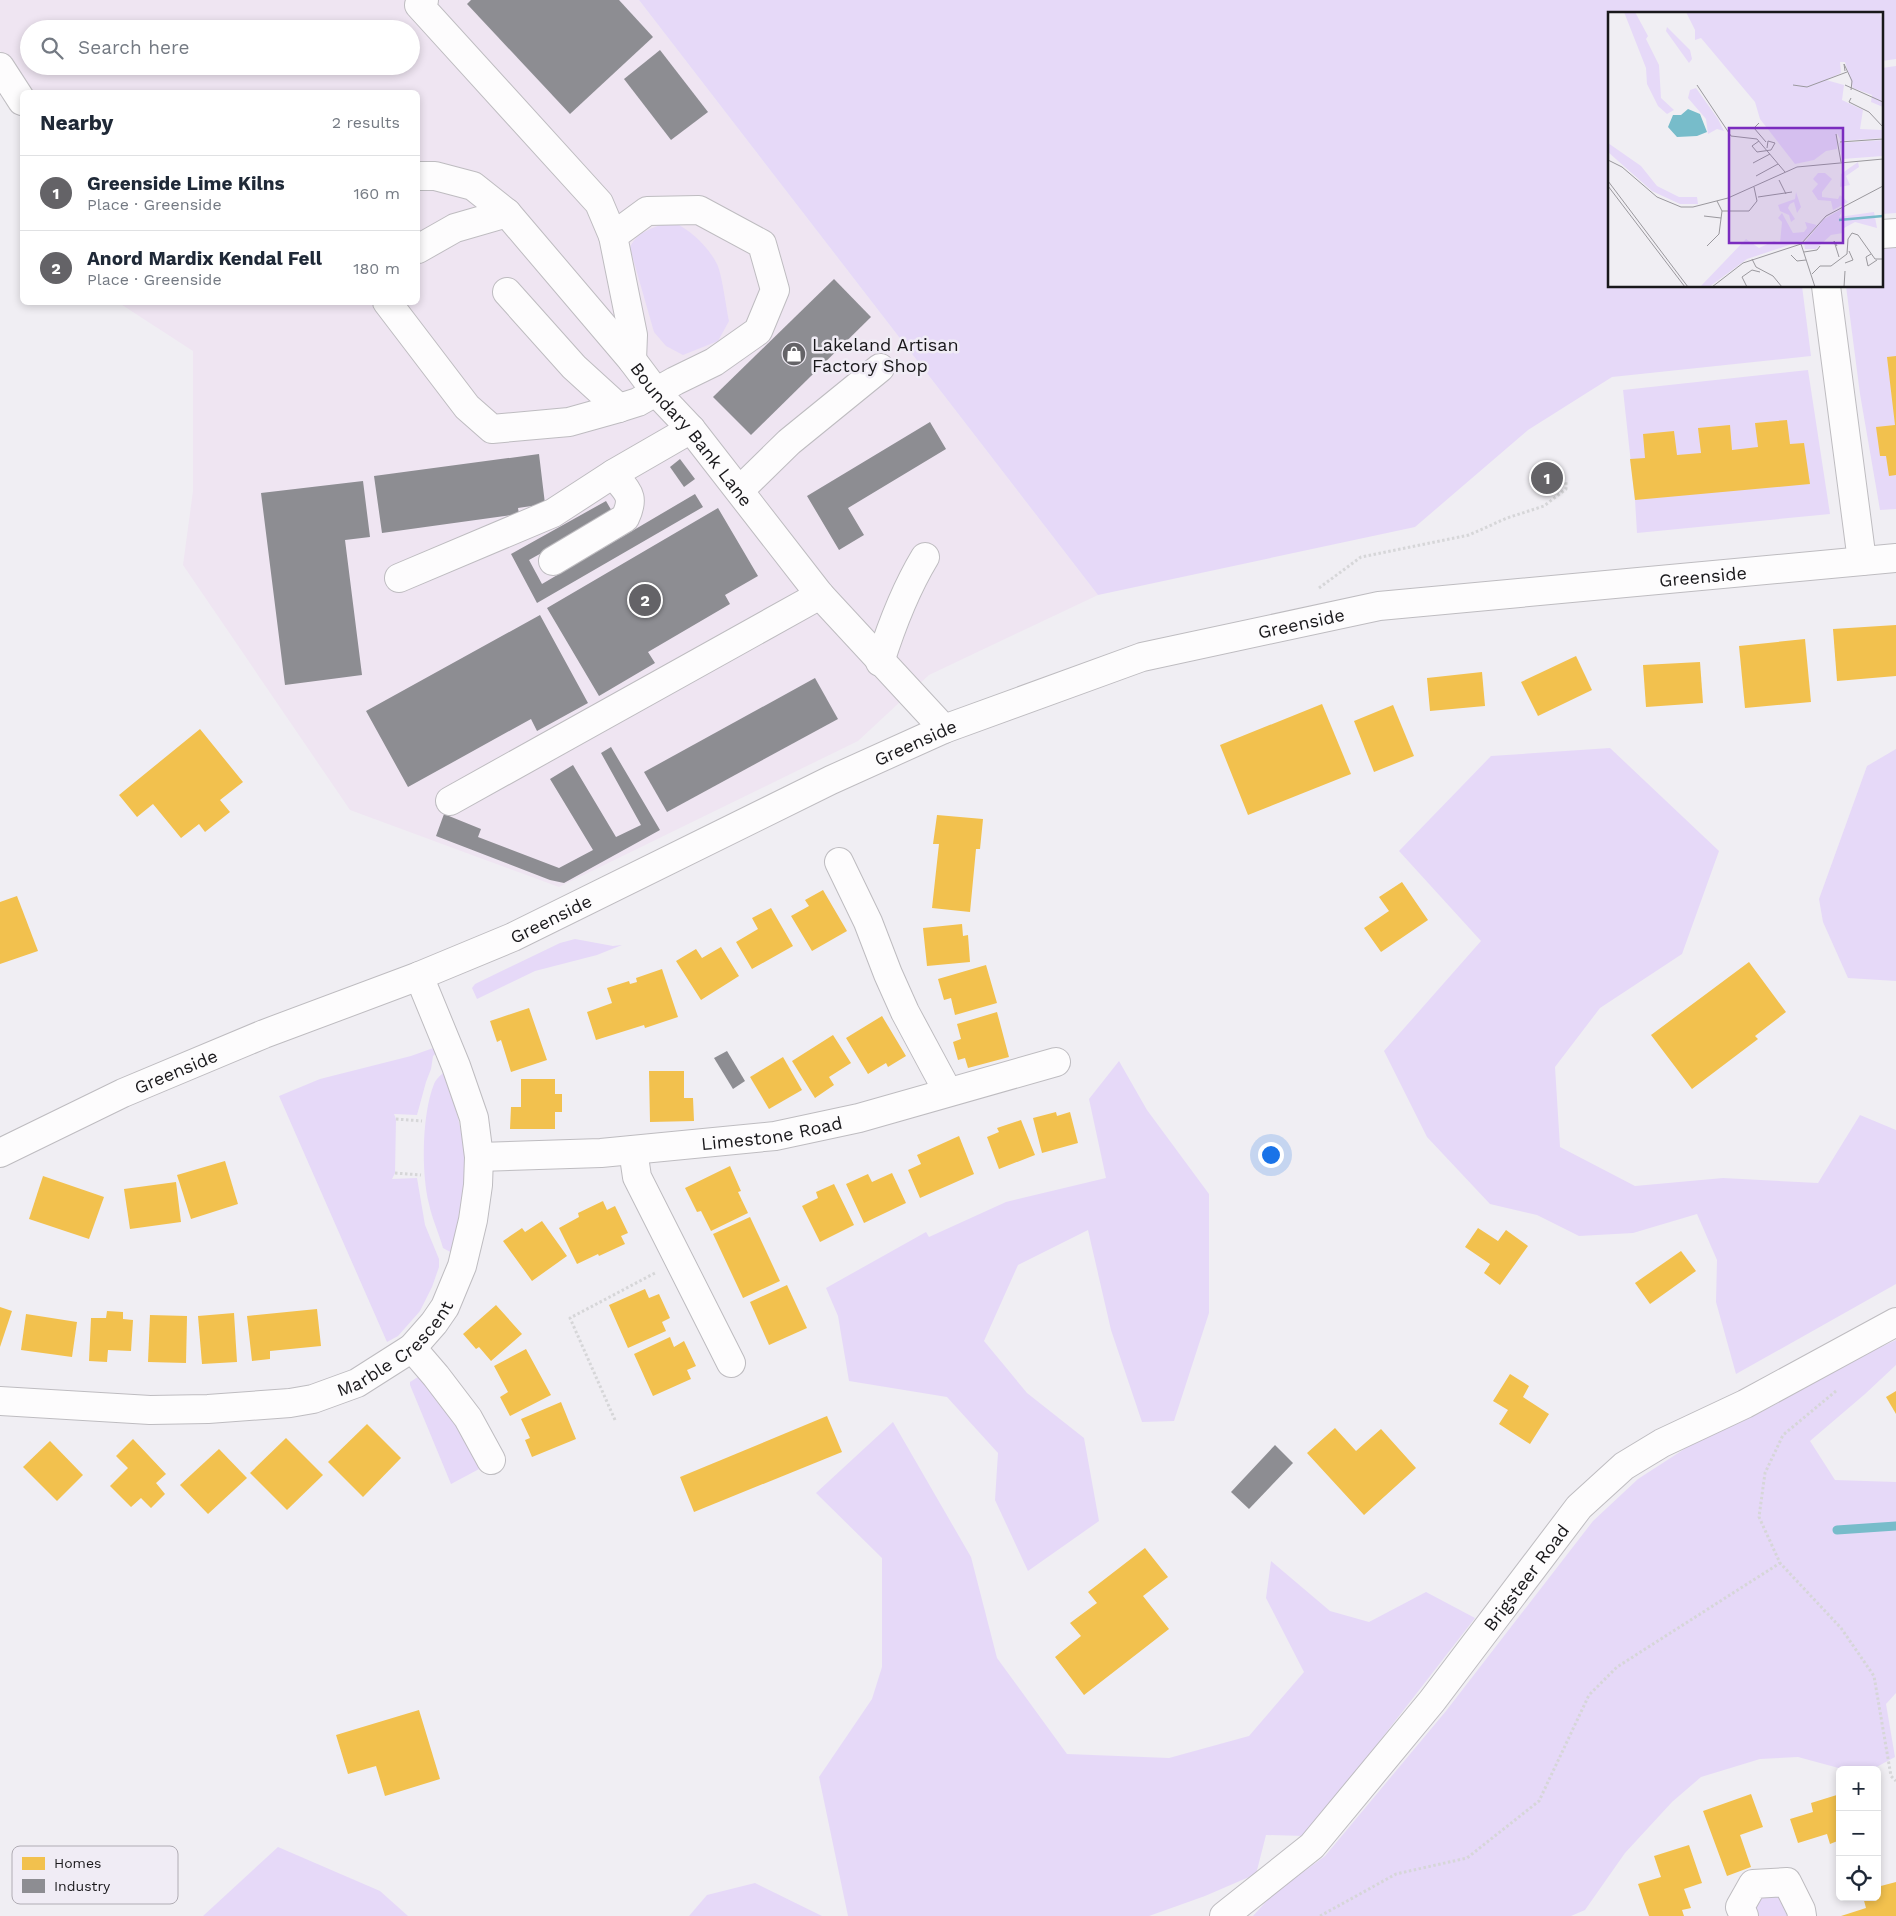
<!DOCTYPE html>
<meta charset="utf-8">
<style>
body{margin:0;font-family:"Work Sans",sans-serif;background:#f6f6f7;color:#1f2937}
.controls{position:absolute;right:15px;bottom:15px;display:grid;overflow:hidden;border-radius:8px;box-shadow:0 2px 8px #0003}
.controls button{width:45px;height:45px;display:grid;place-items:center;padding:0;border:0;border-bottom:1px solid #e0e1e3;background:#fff;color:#1f2937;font:25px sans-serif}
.you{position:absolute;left:1270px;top:1154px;width:18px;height:18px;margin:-12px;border:4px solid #fff;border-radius:50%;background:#1a73e8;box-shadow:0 0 0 8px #1a73e833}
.badge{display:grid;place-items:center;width:32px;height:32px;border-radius:50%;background:#646367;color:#fff;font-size:16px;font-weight:700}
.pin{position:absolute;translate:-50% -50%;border:2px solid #fff;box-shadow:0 1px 5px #0006}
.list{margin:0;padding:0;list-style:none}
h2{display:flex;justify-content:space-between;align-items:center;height:65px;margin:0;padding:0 20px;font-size:21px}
h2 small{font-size:16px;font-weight:400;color:#747a83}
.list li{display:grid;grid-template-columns:32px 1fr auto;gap:15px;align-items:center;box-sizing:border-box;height:75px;padding:0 20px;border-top:1px solid #e0e1e3}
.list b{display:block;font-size:19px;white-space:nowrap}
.list p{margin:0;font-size:16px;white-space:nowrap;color:#747a83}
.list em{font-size:16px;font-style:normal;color:#747a83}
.icon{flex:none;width:28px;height:28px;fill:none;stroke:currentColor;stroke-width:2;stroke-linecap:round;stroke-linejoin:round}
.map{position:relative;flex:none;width:1896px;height:1916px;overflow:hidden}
.search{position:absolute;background:#fff;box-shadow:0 2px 8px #0003;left:20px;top:20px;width:400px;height:55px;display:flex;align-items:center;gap:12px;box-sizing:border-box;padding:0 18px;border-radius:28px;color:#747a83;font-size:19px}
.panel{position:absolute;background:#fff;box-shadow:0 2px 8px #0003;left:20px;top:90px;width:400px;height:215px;border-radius:8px}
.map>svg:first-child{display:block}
</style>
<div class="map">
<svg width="1896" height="1916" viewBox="0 0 1896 1916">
<rect width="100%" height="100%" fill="#f0eef3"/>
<!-- industrial -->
<path fill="#efe5f2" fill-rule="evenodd" d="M0 0H639L1098 595 929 675 858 741 559 887 350 810 183 565 193 491V351L119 303 418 302V92H28L0 50ZM29 29H411V66H29Z"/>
<!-- green -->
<g fill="#e6d9f8">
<path d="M639 0H1896V59L1882 61V14H1610V286H1802L1811 356 1612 377 1528 430 1415 527 1098 595Z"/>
<path d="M1896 66V213L1882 214V68Z"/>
<path d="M672 221C691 231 707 245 717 264 722 274 726 307 729 321L718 341 683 355 666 346 654 332 630 248C636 231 656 227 672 221Z"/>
<path d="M1896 241V509L1880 510 1860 394 1846 286H1882V242Z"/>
<path d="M1808 370 1830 514 1637 533 1635 500 1623 390Z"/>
<path d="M1610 748 1719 851 1682 954 1600 1008 1555 1067 1560 1147 1635 1186 1723 1178 1818 1183 1860 1115 1896 1130V1284L1736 1374 1716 1302 1717 1260 1697 1214 1633 1233 1579 1236 1537 1215 1490 1204 1427 1137 1384 1051 1481 941 1399 851 1491 756Z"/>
<path d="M1896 749V981L1848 978 1823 922 1819 899 1867 766Z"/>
<path d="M575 939 613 946 622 945 597 955 535 971 477 999 472 988 475 984 560 943Z"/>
<path d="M436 1047 438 1051 433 1056 431 1069 426 1082 417 1115 394 1114 396 1119 395 1173 392 1179 417 1178 425 1225 439 1259V1267L432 1287 420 1311 398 1336 387 1342 279 1096 320 1079 411 1056Z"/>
<path d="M1119 1061 1147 1110 1209 1194V1313L1174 1421 1142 1422 1111 1330 1088 1230 1018 1265 984 1341 1027 1393 1084 1438 1099 1521 1028 1571 995 1500 998 1453 947 1397 849 1381 838 1316 826 1288 926 1232 929 1237 1006 1202 1106 1178 1089 1099Z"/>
<path d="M444 1072C455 1106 467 1140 465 1177 464 1202 457 1228 452 1253L443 1248C439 1233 432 1219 429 1204 421 1172 422 1114 434 1084 436 1079 441 1075 444 1072Z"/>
<path d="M1896 1340V1365L1865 1394 1810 1441 1835 1480 1896 1482V1693L1886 1704 1895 1757 1871 1770H1846L1798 1757 1760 1759 1701 1777 1672 1802 1625 1853 1585 1910 1571 1916H1253L1272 1895 1325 1856 1446 1711 1593 1521 1638 1479 1689 1446 1754 1416 1868 1353Z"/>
<path d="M418 1377C448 1399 463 1436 481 1468L451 1484 410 1385V1382Z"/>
<path d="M893 1422 971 1557 997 1658 1067 1754 1169 1758 1249 1736 1304 1672 1266 1598 1271 1561 1330 1611 1369 1622 1426 1592 1475 1618 1306 1836 1266 1835 1256 1874 1205 1896 1149 1916H848L819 1777 872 1699 882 1667V1558L816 1493Z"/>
<path d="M278 1847 380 1891 408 1916H203Z"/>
<path d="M755 1883 822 1916H689L707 1895Z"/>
<path d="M1766 1894H1778L1791 1916H1758L1753 1905Z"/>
</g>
<!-- homes -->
<g fill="#f2c14e">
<path d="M1896 356V475L1889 476 1886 456H1880L1876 427 1895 425 1887 357Z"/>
<path d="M1787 420 1790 444 1804 443 1810 484 1635 500 1630 459 1645 458 1643 434 1674 431 1677 455 1701 453 1698 428 1730 425 1732 450 1758 447 1755 423Z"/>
<path d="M1896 625V676L1837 681 1833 629Z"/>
<path d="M1805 639 1811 702 1745 708 1739 646Z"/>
<path d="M1576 656 1592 690 1538 716 1521 682Z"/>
<path d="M1700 662 1703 703 1646 707 1643 665Z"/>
<path d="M1482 672 1485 706 1430 711 1427 678Z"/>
<path d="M1322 704 1351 774 1248 815 1220 745Z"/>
<path d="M1393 705 1414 756 1374 772 1354 721Z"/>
<path d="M200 729 243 782 220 800 230 812 205 832 199 824 181 838 153 804 137 817 119 795Z"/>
<path d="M937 815 983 819 980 849H976L970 912 932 908 939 844H933Z"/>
<path d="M1402 882 1428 920 1381 952 1364 928 1389 911 1379 897Z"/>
<path d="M823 890 847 931 812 951 791 916 809 906 805 900Z"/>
<path d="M17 896 38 951 0 964V902Z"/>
<path d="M771 908 793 946 752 969 736 942 758 929 752 918Z"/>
<path d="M962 924 963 936 968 935 970 962 927 966 923 928Z"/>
<path d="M721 947 739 976 701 1000 676 961 696 949 702 958Z"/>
<path d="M1749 962 1786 1012 1755 1036 1758 1039 1692 1089 1651 1035Z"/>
<path d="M986 965 997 1003 955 1015 951 998 944 1000 938 979Z"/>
<path d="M662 969 678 1017 645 1028 644 1025 596 1040 587 1012 612 1003 607 988 629 981 630 984 637 982 636 978Z"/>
<path d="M529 1008 547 1060 511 1072 501 1040 497 1042 490 1021Z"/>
<path d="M997 1012 1009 1057 968 1068 965 1058 958 1060 953 1042 961 1039 957 1024Z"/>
<path d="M882 1016 906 1056 888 1067 886 1063 868 1074 846 1038Z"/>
<path d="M833 1035 851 1063 829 1077 834 1085 815 1098 792 1061Z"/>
<path d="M783 1057 802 1090 769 1109 750 1077Z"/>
<path d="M649 1071H684V1098H693L694 1121 650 1122Z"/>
<path d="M521 1079H555V1094H562V1112H555V1129H510L511 1107H521Z"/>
<path d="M1056 1112 1057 1116 1070 1112 1078 1143 1042 1153 1033 1118Z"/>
<path d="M1021 1120 1035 1155 999 1169 987 1137 999 1132 997 1128Z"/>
<path d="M959 1136 974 1174 920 1198 908 1170 921 1164 917 1155Z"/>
<path d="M225 1161 238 1204 191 1219 177 1175Z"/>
<path d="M730 1166 741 1191 738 1192 748 1213 711 1231 701 1211 697 1212 685 1188Z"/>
<path d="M892 1173 906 1203 864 1223 846 1184 868 1174 872 1182Z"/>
<path d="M43 1176 104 1197 89 1239 29 1219Z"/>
<path d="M176 1182 181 1222 130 1229 124 1189Z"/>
<path d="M834 1184 854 1225 820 1242 802 1206 818 1198 816 1192Z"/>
<path d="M603 1201 607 1210 615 1206 628 1233 621 1236 625 1244 599 1256 598 1254 577 1264 559 1228 579 1217 578 1213Z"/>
<path d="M750 1217 780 1281 743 1298 713 1234Z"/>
<path d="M542 1221 567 1256 532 1281 503 1241 522 1228 525 1232Z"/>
<path d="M1478 1228 1498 1241 1506 1230 1528 1246 1500 1285 1484 1273 1490 1264 1465 1247Z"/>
<path d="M1681 1251 1696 1271 1650 1304 1635 1283Z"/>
<path d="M787 1285 807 1328 769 1345 750 1302Z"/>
<path d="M645 1289 649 1298 659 1294 670 1318 662 1322 666 1331 628 1348 609 1305Z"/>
<path d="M496 1305 522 1334 491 1361 479 1347 476 1349 463 1334Z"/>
<path d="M0 1307 12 1311 0 1347Z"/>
<path d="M317 1309 321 1346 270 1351V1359L252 1361 247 1316Z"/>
<path d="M107 1311 123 1312V1319L133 1320 131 1351 108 1350 107 1362 89 1361 91 1318H106Z"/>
<path d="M234 1313 237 1362 202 1364 198 1316Z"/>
<path d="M26 1314 77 1322 72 1357 21 1350Z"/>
<path d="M150 1315 187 1316 186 1363 148 1362Z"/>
<path d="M670 1337 674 1347 684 1341 696 1366 687 1370 691 1379 653 1396 634 1354Z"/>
<path d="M526 1349 551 1395 510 1416 500 1397 508 1392 494 1366Z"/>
<path d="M1510 1374 1529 1386 1523 1397 1549 1414 1530 1444 1499 1424 1508 1410 1493 1401Z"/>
<path d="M1896 1391V1414L1886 1397Z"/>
<path d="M561 1402 576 1439 532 1457 525 1440 530 1438 521 1419Z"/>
<path d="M827 1416 842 1452 694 1512 680 1477Z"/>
<path d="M367 1424 401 1458 363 1497 328 1462Z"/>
<path d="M1335 1428 1356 1451 1381 1429 1416 1468 1364 1515 1307 1453Z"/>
<path d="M286 1438 323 1475 287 1510 250 1473Z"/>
<path d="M133 1439 166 1474 156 1483 165 1494 151 1508 141 1498 131 1507 110 1486 128 1468 116 1456Z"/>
<path d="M50 1441 83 1475 57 1501 23 1467Z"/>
<path d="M219 1449 247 1478 208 1514 180 1485Z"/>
<path d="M1145 1548 1168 1577 1143 1596 1169 1629 1084 1695 1055 1657 1081 1636 1070 1623 1097 1603 1088 1592Z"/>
<path d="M419 1710 440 1779 385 1796 376 1766 348 1774 336 1735Z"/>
<path d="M1751 1794 1763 1827 1740 1835 1751 1867 1727 1876 1703 1811Z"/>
<path d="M1840 1794V1840L1830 1844 1827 1834 1798 1843 1790 1819 1813 1812 1811 1803Z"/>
<path d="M1689 1845 1702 1883 1684 1889 1691 1908 1682 1910 1684 1916H1649L1638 1884 1661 1877 1654 1856Z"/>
<path d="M1896 1882V1916H1841L1866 1908 1863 1897H1877V1887Z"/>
</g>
<!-- industry -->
<g fill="#8d8d92">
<path d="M471 0H619L653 37 570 114 467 4Z"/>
<path d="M660 50 708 112 671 140 624 79Z"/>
<path d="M834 279 871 317 751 435 713 397Z"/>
<path d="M930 422 946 449 848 508 864 535 839 550 807 496Z"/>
<path d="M539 454 545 504 518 508 519 514 382 533 374 476Z"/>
<path d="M680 459 695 479 684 487 670 467Z"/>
<path d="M363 481 370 537 345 540 362 675 285 685 261 493Z"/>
<path d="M695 494 703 507 537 603 511 554 606 501 613 513 529 560 542 584Z"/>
<path d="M718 508 758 576 725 595 730 604 648 652 655 663 599 696 547 608Z"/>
<path d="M540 615 588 703 537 731 531 719 408 787 366 711Z"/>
<path d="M815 678 838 719 667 812 644 772Z"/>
<path d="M611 747 660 830 564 883 550 880 436 836 444 814 481 829 478 837 559 868 593 850 550 779 573 765 616 837 641 825 601 753Z"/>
<path d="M727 1051 745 1081 733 1089 714 1058Z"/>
<path d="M1275 1445 1293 1463 1249 1509 1231 1492Z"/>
</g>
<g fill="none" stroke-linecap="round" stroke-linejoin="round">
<!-- stream -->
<path stroke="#77bcca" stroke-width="9" d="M1837 1530 1896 1526"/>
<!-- minor casing -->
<g stroke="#bebcc0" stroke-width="30">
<g id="minor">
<path d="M424 0 419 5 599 203 613 236"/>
<path d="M0 67 22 101"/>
<path id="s1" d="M418 176H435L473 186 507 213 632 360 656 392 691 429 820 595 944 729"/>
<path d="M1882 234 1896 233"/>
<path d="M418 249 455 228 507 213"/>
<path d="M1826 286 1862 561"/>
<path d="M507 292 574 367 619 408"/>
<path d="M387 302 467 407 492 429 569 422 619 408 638 402 675 381 714 362 758 331 775 290 762 244 699 210 647 211 613 236 633 335 632 360"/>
<path d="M740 490 789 442 880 368"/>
<path d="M553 561 625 518C636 495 627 492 613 474"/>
<path d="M399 578 553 513 613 474 691 429"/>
<path d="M880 662C892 624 905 590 925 557"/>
<path d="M450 801 820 595"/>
<path d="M839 862 868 922 888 974 905 1012 948 1092"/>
<path d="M633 1150 637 1177 731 1363"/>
<path id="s2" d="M0 1153 123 1093 264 1034 419 976 513 937 831 780 944 729 1142 657 1379 606 1896 558"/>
<path id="s3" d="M479 1157 601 1153 775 1136 859 1118 1056 1062"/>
<path d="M412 1348 436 1376 468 1418 491 1460"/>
<path id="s4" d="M0 1401 150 1410 208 1409 290 1403 313 1399 357 1383 412 1348 434 1323 445 1307 462 1266 473 1220 478 1185 479 1157 474 1118 456 1066 419 976"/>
<path id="s5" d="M1224 1916 1312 1846 1432 1701 1579 1507 1624 1466 1662 1443 1745 1404 1896 1322"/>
<path d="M1744 1916 1740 1907 1753 1884 1787 1882 1801 1910 1802 1916"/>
</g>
</g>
<!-- path -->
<g stroke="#d6d6d8" stroke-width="3" stroke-dasharray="2.5 2.5" stroke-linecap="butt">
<path d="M1319 588 1361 557 1469 535 1507 518 1544 506 1566 489V480"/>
<path d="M396 1119 422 1121"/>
<path d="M395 1173 421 1175"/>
<path d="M1836 1391 1783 1435 1765 1473 1759 1517 1780 1563 1841 1628 1874 1676 1891 1776 1896 1781"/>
<path d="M615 1420 570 1318 655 1273"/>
<path d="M1320 1916 1396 1874 1467 1858 1539 1801 1589 1695 1617 1667 1780 1563"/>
</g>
<!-- minor -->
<use href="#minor" stroke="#fdfcfd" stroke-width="28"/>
</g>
<!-- icons -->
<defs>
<g id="shop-disc" transform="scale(1.25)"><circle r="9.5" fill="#646367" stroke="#f0ecf5"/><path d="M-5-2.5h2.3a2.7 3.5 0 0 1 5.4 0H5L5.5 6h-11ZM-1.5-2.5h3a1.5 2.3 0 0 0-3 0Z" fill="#fff"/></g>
</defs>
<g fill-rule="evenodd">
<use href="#shop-disc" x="794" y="354"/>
</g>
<g text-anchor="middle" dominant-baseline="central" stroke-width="5" stroke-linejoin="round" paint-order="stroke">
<!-- poi labels -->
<g font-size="18" fill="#19181b" stroke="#f0ecf5" text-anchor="start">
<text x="812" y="344">Lakeland Artisan<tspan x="812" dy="21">Factory Shop</tspan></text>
</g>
<!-- street labels -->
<g font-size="18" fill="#19181b" stroke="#f0ecf5">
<text stroke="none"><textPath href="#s1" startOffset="388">Boundary Bank Lane</textPath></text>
<text stroke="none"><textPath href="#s2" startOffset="1814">Greenside</textPath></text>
<text stroke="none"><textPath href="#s2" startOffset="1409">Greenside</textPath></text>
<text stroke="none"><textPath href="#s2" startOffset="1004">Greenside</textPath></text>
<text stroke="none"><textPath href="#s2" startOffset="599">Greenside</textPath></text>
<text stroke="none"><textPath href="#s2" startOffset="194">Greenside</textPath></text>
<text stroke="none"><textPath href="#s3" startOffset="294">Limestone Road</textPath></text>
<text stroke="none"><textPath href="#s4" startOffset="412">Marble Crescent</textPath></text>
<text stroke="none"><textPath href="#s5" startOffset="456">Brigsteer Road</textPath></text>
</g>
</g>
<!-- overview -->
<g transform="translate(1608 12)">
<rect width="275" height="275" fill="#f0eef3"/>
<path d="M16 0H27L40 24 38 27 51 53 53 86 66 98 59 102 50 94 39 72 38 56ZM78 0H271L275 8V95L263 90 264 83 245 76 237 50H232L233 61 218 68 236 73 234 88 255 98 252 117 275 118V126L233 129 229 121V137L218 139 206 148 187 152 152 107 147 90 93 26 87 28V18ZM59 15 82 38 84 47 81 51 58 19ZM88 76 110 107 116 119 109 117 100 122 98 107 80 86 82 78ZM275 128V144L234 147 231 131ZM0 131 33 154 49 174 71 185H89L90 192H72L44 179 0 140ZM250 150 251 155 238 164 242 173 232 175 233 162ZM210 161H217L224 167 214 180V185L230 187 232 183 240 190 225 198 223 189 210 188 204 179 210 172 205 167ZM188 180 193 195 189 201 186 190 182 192 180 196 187 207 183 210 181 203 172 199 170 193 187 187ZM237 195 231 205 266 200 269 216 247 210 236 216 235 221 223 223 208 237H197L196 231 216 207ZM174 201 185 221 196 220 199 216 197 210 209 213 196 228 139 247 101 275H92L138 227 151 236 166 229 172 231 174 210 170 206Z" fill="#e6d9f8"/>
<path d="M80 97 92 102 99 120 89 124 69 125 60 115 65 103H73Z" fill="#77bcca"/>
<path fill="none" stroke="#77bcca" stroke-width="2.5" d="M231 208 275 204"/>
<path fill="none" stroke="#9a989d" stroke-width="1" d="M237 59 236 52 244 69 243 78M89 73 123 124 149 127 177 160M185 73 199 75 239 60M237 73 275 90M243 86 241 90 261 100 275 115M151 111 146 116 158 130M228 122 233 150M151 129 144 134 149 140 163 138 167 131 160 129 159 136M232 130 275 127M0 148 14 155 49 185 73 195H85L120 186 189 155 275 147M145 151 162 142M148 164 170 152M171 168 178 182M0 169 80 275M0 174 77 275M150 185 184 180M109 189 114 199H141L149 189 146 175M96 204 113 206M193 232 207 275M99 234 111 222 114 199M229 234 226 229 231 245M196 240 209 238 212 234M263 242 258 245 260 254 269 248M183 243 189 249 198 248M144 247 148 255 165 264 174 275M237 251 245 248 241 239M204 262 212 254H223L239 242 240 227 244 221 250 223 267 247H275M104 275 135 251 193 232 218 204 275 174M139 275 134 265 144 258 152 260M236 275 237 259"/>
<path fill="#7b2cbf" fill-opacity="0.15" stroke="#7b2cbf" stroke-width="2.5" d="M121 116H235V231H121Z"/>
<rect width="275" height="275" fill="none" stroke="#19181b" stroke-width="2.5"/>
</g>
<!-- legend -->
<rect x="12" y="1846" width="166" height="58" rx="8" fill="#f0ecf5" stroke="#b0acb4" stroke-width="1"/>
<rect x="22" y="1857" width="23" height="13" fill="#f2c14e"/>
<rect x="22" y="1879" width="23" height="14" fill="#8d8d92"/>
<g font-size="14" fill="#19181b">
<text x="54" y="1868">Homes</text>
<text x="54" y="1891">Industry</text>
</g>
</svg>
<div class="controls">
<button>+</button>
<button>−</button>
<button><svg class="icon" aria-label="locate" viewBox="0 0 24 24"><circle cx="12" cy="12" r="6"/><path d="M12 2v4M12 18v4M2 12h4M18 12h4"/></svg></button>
</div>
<div class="you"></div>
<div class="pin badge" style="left:1547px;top:478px">1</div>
<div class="pin badge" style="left:645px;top:600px">2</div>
<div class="search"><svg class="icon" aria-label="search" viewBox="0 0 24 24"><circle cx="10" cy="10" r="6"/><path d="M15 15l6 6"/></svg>Search here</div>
<section class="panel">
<h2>Nearby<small>2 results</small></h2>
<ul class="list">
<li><span class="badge">1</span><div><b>Greenside Lime Kilns</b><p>Place · Greenside</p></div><em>160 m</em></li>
<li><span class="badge">2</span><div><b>Anord Mardix Kendal Fell</b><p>Place · Greenside</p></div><em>180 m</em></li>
</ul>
</section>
</div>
